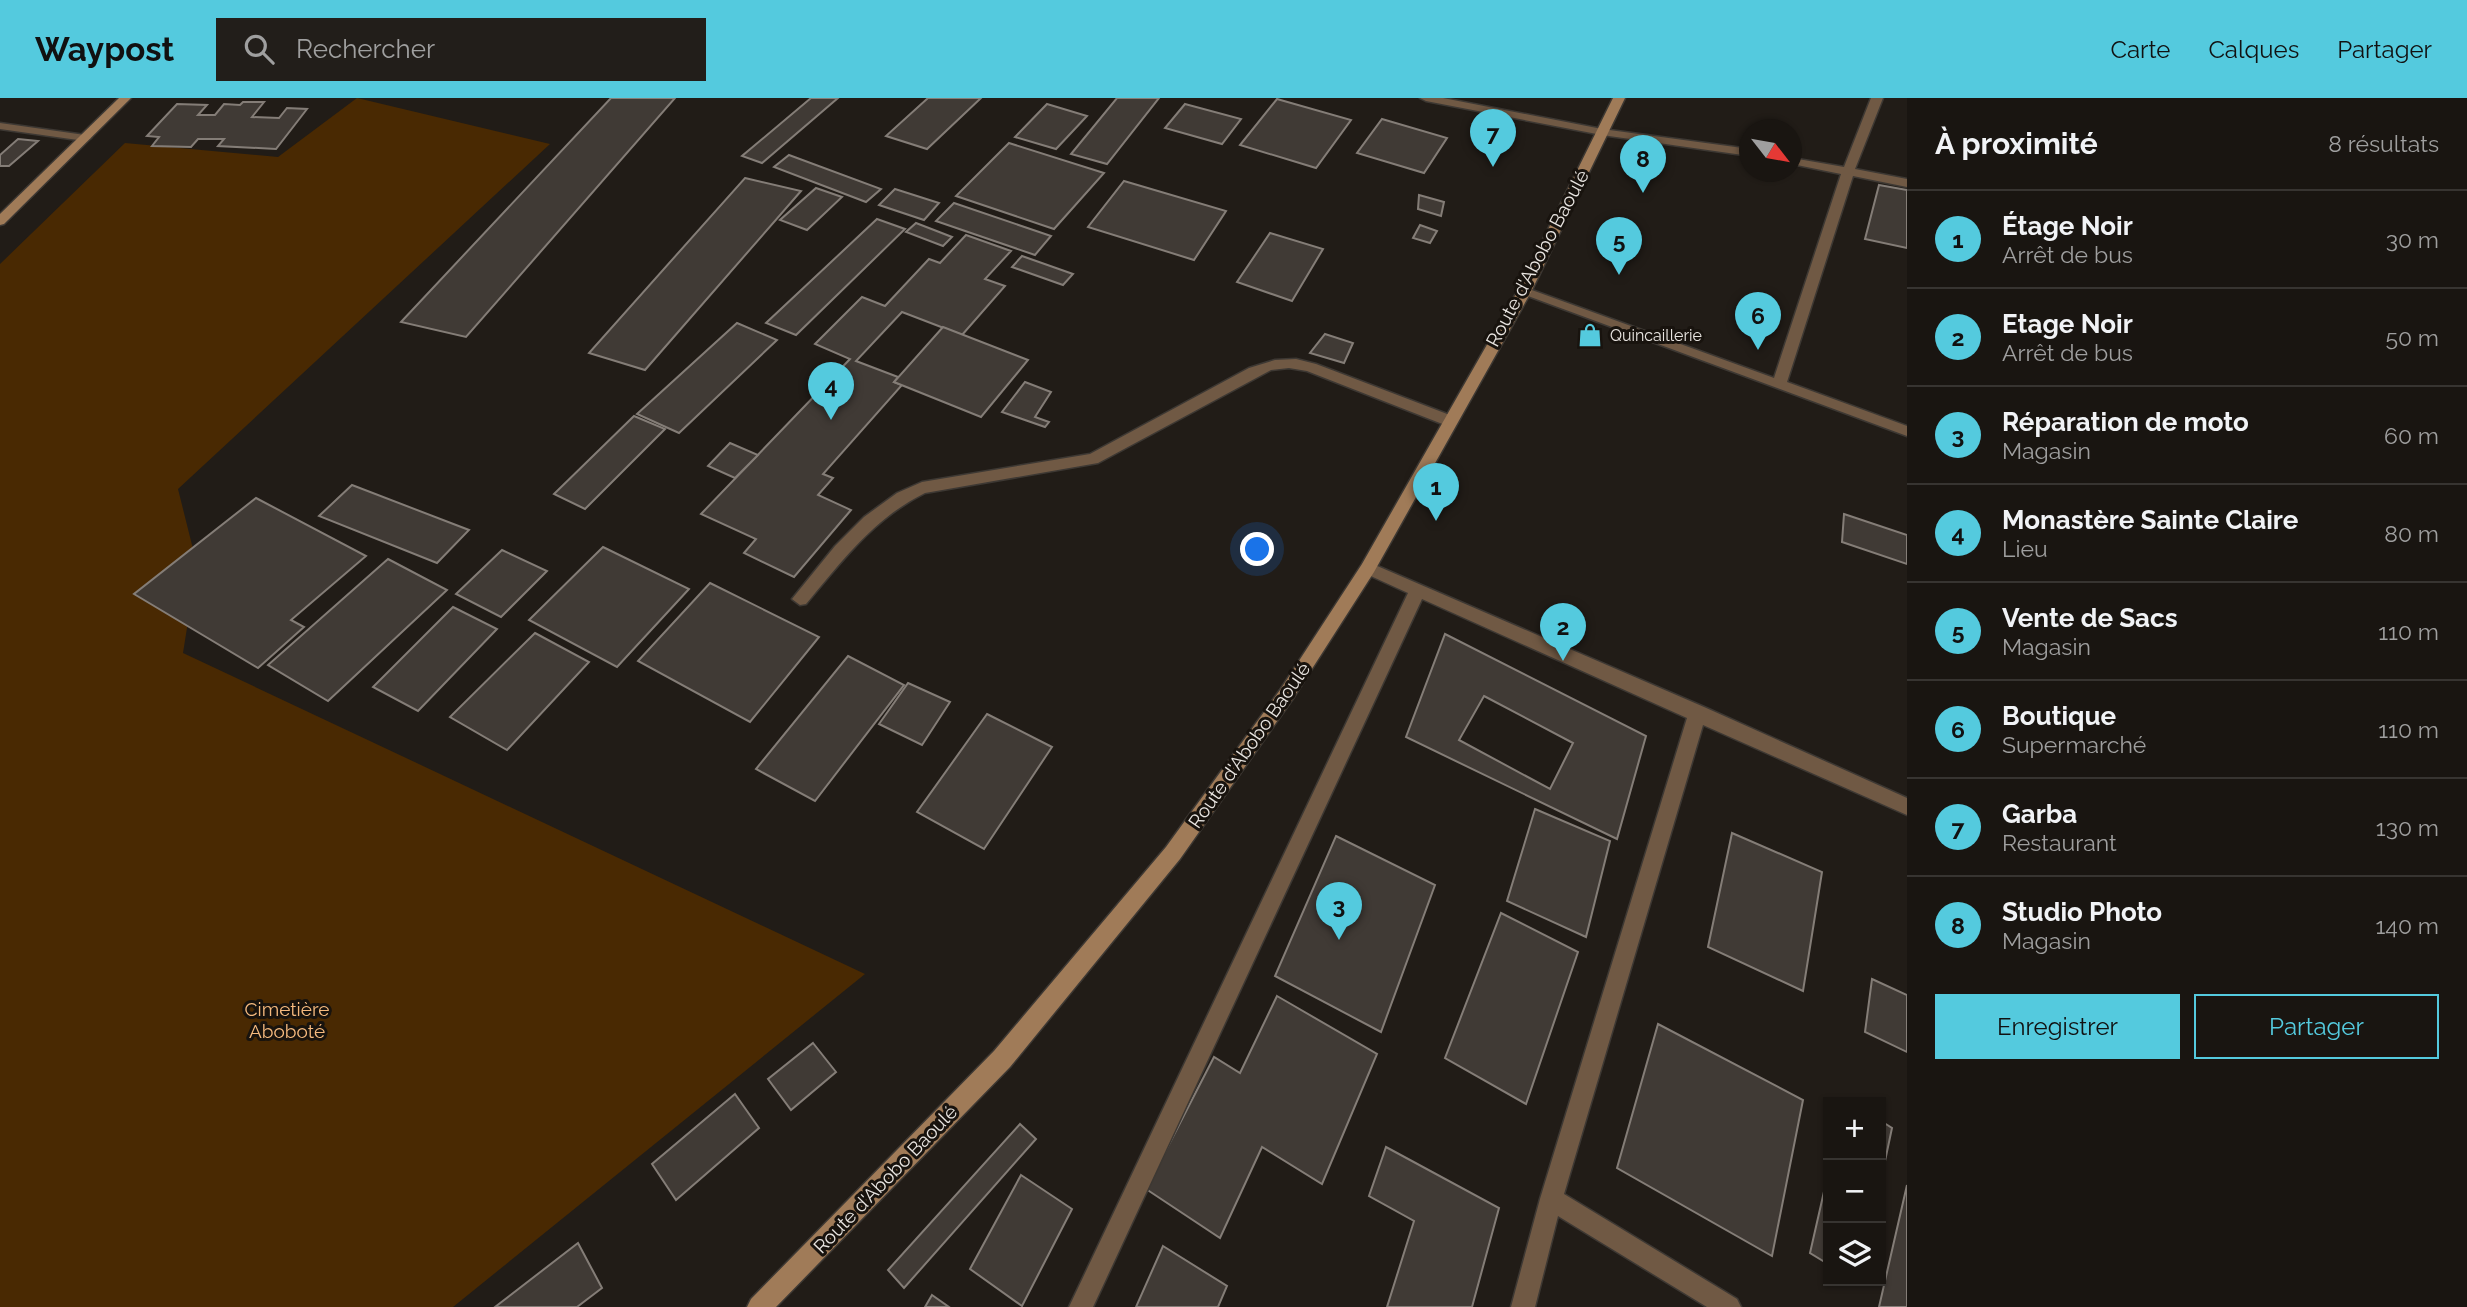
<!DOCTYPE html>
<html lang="fr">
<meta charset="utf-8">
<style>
body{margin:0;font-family:Raleway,sans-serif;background:#221e1a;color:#f1f3f6}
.controls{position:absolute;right:21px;bottom:21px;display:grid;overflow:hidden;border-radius:0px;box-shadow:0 2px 5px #0004}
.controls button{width:63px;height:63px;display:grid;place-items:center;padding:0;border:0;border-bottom:2px solid #373431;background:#191511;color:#f1f3f6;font:35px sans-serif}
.compass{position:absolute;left:1739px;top:21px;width:63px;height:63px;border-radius:50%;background:#191511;box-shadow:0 2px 5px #0004;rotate:121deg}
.you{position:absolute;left:1258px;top:452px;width:24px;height:24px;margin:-18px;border:5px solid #fff;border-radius:50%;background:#1a73e8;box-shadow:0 0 0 10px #1a73e833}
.badge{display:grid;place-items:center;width:46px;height:46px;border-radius:50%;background:#54cade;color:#111;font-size:23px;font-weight:700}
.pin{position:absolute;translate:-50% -58px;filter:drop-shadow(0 2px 4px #0008)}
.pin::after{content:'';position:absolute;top:37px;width:24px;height:21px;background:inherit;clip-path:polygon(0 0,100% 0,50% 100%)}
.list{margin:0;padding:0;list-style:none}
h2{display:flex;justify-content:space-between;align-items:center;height:91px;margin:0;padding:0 28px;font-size:30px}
h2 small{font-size:23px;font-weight:400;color:#9f9f9f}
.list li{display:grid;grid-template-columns:46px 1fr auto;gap:21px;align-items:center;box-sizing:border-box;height:98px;padding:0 28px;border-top:2px solid #373431}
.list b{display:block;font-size:26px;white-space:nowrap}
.list p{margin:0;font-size:23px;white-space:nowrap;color:#9f9f9f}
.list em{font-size:23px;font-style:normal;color:#9f9f9f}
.actions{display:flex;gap:14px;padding:21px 28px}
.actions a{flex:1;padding:16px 0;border:2px solid #54cade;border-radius:0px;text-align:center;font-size:24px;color:#54cade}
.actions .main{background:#54cade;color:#111}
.icon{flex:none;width:38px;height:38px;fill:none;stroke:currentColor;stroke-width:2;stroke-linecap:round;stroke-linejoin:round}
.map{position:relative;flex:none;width:1907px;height:1209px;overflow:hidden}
header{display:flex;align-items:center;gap:42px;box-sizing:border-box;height:98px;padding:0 35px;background:#54cade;color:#111}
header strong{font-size:33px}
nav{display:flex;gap:38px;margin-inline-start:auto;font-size:24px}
.search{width:490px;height:63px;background:#221e1a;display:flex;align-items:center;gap:18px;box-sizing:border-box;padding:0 24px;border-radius:0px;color:#9f9f9f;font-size:26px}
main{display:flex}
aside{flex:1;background:#191511}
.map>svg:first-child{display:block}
</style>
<header>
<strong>Waypost</strong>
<div class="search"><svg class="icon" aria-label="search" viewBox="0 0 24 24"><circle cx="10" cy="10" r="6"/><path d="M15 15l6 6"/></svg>Rechercher</div>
<nav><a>Carte</a><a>Calques</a><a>Partager</a></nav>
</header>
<main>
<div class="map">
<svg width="1907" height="1209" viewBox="0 0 1907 1209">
<rect width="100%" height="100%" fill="#211c17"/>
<!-- green -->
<path fill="#492902" d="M357 0 550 46 178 391 197 467 183 555 865 876 453 1209H0V166L125 45 278 59Z"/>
<!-- building -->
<g fill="#403a35" stroke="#847d77" stroke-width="2" fill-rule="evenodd">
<path d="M611 0H675L466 239 401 224Z"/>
<path d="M811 0H838L762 65 742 58Z"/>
<path d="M928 0H981L927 51 886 38Z"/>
<path d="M1117 0H1159L1107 66 1071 56Z"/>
<path d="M1277 1 1351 22 1316 70 1240 47Z"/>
<path d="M243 4H264L252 19 279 20 287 10 307 11 276 51 218 48 224 41H198L191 49 152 48 159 39 147 38 177 6 207 7 198 17H215L224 6 240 7Z"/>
<path d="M1047 6 1087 18 1056 51 1015 39Z"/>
<path d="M1185 6 1241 21 1222 46 1165 30Z"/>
<path d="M1382 21 1447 40 1424 75 1357 55Z"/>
<path d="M18 41 38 43 9 68H0V57Z"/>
<path d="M1009 45 1104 75 1054 131 956 98Z"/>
<path d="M789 57 881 91 866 104 774 69Z"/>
<path d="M745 80 801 93 645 272 589 255Z"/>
<path d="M1124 83 1226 113 1194 162 1088 129Z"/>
<path d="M1879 87 1907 92V150L1865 141Z"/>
<path d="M816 90 842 99 807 132 780 122Z"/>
<path d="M895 91 939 105 924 122 879 107Z"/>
<path d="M1419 97 1444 104 1441 118 1418 111Z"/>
<path d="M954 105 1051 138 1035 157 936 123Z"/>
<path d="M877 121 905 131 796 237 766 225Z"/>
<path d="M916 125 952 139 943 148 906 134Z"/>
<path d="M1420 127 1437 133 1430 145 1413 140Z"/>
<path d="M1270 135 1323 151 1292 203 1237 184Z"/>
<path d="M966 137 1011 153 985 181 1005 188 962 237 902 214 856 263 898 279 894 284 902 287 823 376 833 380 818 397 851 412 794 479 744 455 756 441 701 416 850 261 815 246 862 199 885 208 929 161 940 165Z"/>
<path d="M1022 158 1073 176 1063 187 1012 169Z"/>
<path d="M737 225 777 242 679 335 637 316Z"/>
<path d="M943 229 1028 262 981 319 894 284Z"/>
<path d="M1325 236 1353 245 1344 265 1310 255Z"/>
<path d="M1025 284 1051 294 1035 319 1049 324 1045 329 1002 314Z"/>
<path d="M634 318 665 331 585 411 554 396Z"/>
<path d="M730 345 758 357 735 380 708 368Z"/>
<path d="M352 387 469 432 437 465 319 418Z"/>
<path d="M256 400 366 458 291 522 304 529 258 570 134 496Z"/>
<path d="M1844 416 1907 437V466L1842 444Z"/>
<path d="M603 449 689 491 617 569 529 522Z"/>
<path d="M502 452 547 473 501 519 456 496Z"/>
<path d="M388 461 447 492 328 603 268 567Z"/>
<path d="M710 485 819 539 750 624 638 563Z"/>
<path d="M453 509 497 531 418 613 373 589Z"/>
<path d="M535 535 589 564 507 652 450 619Z"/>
<path d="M1445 536 1646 638 1617 741 1406 639ZM1484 598 1573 645 1550 691 1459 642Z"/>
<path d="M848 558 904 587 815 703 756 671Z"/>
<path d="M908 585 950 604 922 647 879 626Z"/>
<path d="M987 616 1052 649 984 751 917 714Z"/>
<path d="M1535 711 1610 743 1586 839 1507 803Z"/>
<path d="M1732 735 1822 774 1803 893 1708 849Z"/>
<path d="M1336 738 1435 787 1381 934 1275 878Z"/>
<path d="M1501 815 1578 854 1526 1006 1445 960Z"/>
<path d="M1872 881 1907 897V954L1865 934Z"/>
<path d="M1277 898 1377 956 1322 1086 1262 1049 1220 1140 1146 1091 1214 959 1240 975Z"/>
<path d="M1658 926 1803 1002 1772 1158 1617 1070Z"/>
<path d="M813 945 836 974 791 1012 768 981Z"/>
<path d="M735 996 759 1030 676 1102 652 1066Z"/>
<path d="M1881 1023 1892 1030 1881 1082Z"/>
<path d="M1020 1026 1036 1041 904 1190 888 1172Z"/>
<path d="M1386 1049 1499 1110 1472 1209H1387L1414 1123 1369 1098Z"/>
<path d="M1828 1076V1166L1810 1155Z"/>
<path d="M1021 1077 1072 1111 1022 1208 970 1171Z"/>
<path d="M1907 1087V1209H1879Z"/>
<path d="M578 1145 602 1190 577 1209H495Z"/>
<path d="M1163 1148 1227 1188 1218 1209H1136Z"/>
<path d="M932 1197 949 1209H925Z"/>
</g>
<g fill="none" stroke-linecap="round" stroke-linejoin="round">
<!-- street casing -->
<g stroke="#3d3833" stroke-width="3">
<g id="street">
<path d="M1420 0H1443L1602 31 1750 51V58L1602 37 1426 3Z"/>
<path d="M1871 0H1883L1855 71 1907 81V89L1853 78 1787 284 1907 328V338L1517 194 1519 191H1529L1774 280 1841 76 1792 66V60L1844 69Z"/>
<path d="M0 25 85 37 91 40 85 43 0 31Z"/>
<path d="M1296 261 1316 266 1455 319 1457 323 1450 328 1445 327 1307 273 1289 270 1271 272 1098 365 925 395C874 420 842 463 806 506L800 507 792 501 835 448 864 419 897 395 922 384 1090 356 1249 270 1275 262Z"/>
<path d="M1368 464 1704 609 1907 700V717L1703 627 1564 1096 1737 1201 1741 1209H1707L1558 1118 1535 1209H1511L1540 1101 1687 620 1422 501 1093 1209H1069L1408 495 1362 474 1360 470Z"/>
</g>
</g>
<!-- secondary casing -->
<g stroke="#3d3833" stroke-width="3">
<g id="secondary">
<path d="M119 0H131L4 126 0 127V116Z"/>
<path d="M1613 0H1625L1531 194 1374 474 1292 602 1180 761 1010 969 776 1209H747L751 1201 994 953 1166 749 1280 592 1362 466 1517 194Z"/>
</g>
</g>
<!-- street -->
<use href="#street" fill="#705944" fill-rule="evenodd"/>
<!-- secondary -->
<use href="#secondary" fill="#a07b58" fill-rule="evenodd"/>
</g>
<!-- icons -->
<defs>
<g id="shop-bare" transform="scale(1.89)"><path d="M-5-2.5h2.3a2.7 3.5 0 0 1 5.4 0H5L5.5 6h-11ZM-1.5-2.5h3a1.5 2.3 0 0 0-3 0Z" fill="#54cade" stroke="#18130e" stroke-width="2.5" paint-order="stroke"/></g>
</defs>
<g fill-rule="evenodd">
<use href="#shop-bare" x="1590" y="237"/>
</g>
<g text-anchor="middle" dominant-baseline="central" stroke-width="6" stroke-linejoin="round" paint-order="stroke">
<!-- far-poi labels -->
<g font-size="16" fill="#e9e5e1" stroke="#18130e" text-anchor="start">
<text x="1610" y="237">Quincaillerie</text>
</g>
<!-- street labels -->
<g font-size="19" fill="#e9e5e1" stroke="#18130e">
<text transform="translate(1537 160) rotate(-62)">Route d'Abobo Baoulé</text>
<text transform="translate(1249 647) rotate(-55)">Route d'Abobo Baoulé</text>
<text transform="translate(885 1081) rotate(-46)">Route d'Abobo Baoulé</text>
</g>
<!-- park labels -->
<g font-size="19" fill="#f6ba7e" stroke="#18130e">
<text x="287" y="911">Cimetière<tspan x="287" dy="22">Aboboté</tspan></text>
</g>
</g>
</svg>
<div class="controls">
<button>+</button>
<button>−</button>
<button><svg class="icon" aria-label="layers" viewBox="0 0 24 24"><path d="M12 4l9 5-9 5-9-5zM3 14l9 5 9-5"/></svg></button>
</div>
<svg class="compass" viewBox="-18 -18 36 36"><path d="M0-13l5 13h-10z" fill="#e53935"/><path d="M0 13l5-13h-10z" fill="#9f9f9f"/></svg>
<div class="you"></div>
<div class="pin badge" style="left:1436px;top:423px">1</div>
<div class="pin badge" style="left:1563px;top:563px">2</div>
<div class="pin badge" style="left:1339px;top:842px">3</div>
<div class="pin badge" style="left:831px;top:322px">4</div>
<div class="pin badge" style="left:1619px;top:177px">5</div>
<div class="pin badge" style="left:1758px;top:252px">6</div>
<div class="pin badge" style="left:1493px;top:69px">7</div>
<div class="pin badge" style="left:1643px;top:95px">8</div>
</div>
<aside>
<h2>À proximité<small>8 résultats</small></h2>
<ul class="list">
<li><span class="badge">1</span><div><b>Étage Noir</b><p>Arrêt de bus</p></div><em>30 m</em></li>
<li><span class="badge">2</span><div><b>Etage Noir</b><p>Arrêt de bus</p></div><em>50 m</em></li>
<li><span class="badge">3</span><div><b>Réparation de moto</b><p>Magasin</p></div><em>60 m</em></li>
<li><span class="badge">4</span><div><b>Monastère Sainte Claire</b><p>Lieu</p></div><em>80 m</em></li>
<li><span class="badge">5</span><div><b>Vente de Sacs</b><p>Magasin</p></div><em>110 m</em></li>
<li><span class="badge">6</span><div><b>Boutique</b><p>Supermarché</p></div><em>110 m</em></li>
<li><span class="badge">7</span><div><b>Garba</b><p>Restaurant</p></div><em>130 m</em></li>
<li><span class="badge">8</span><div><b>Studio Photo</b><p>Magasin</p></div><em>140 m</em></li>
</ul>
<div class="actions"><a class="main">Enregistrer</a><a>Partager</a></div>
</aside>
</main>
